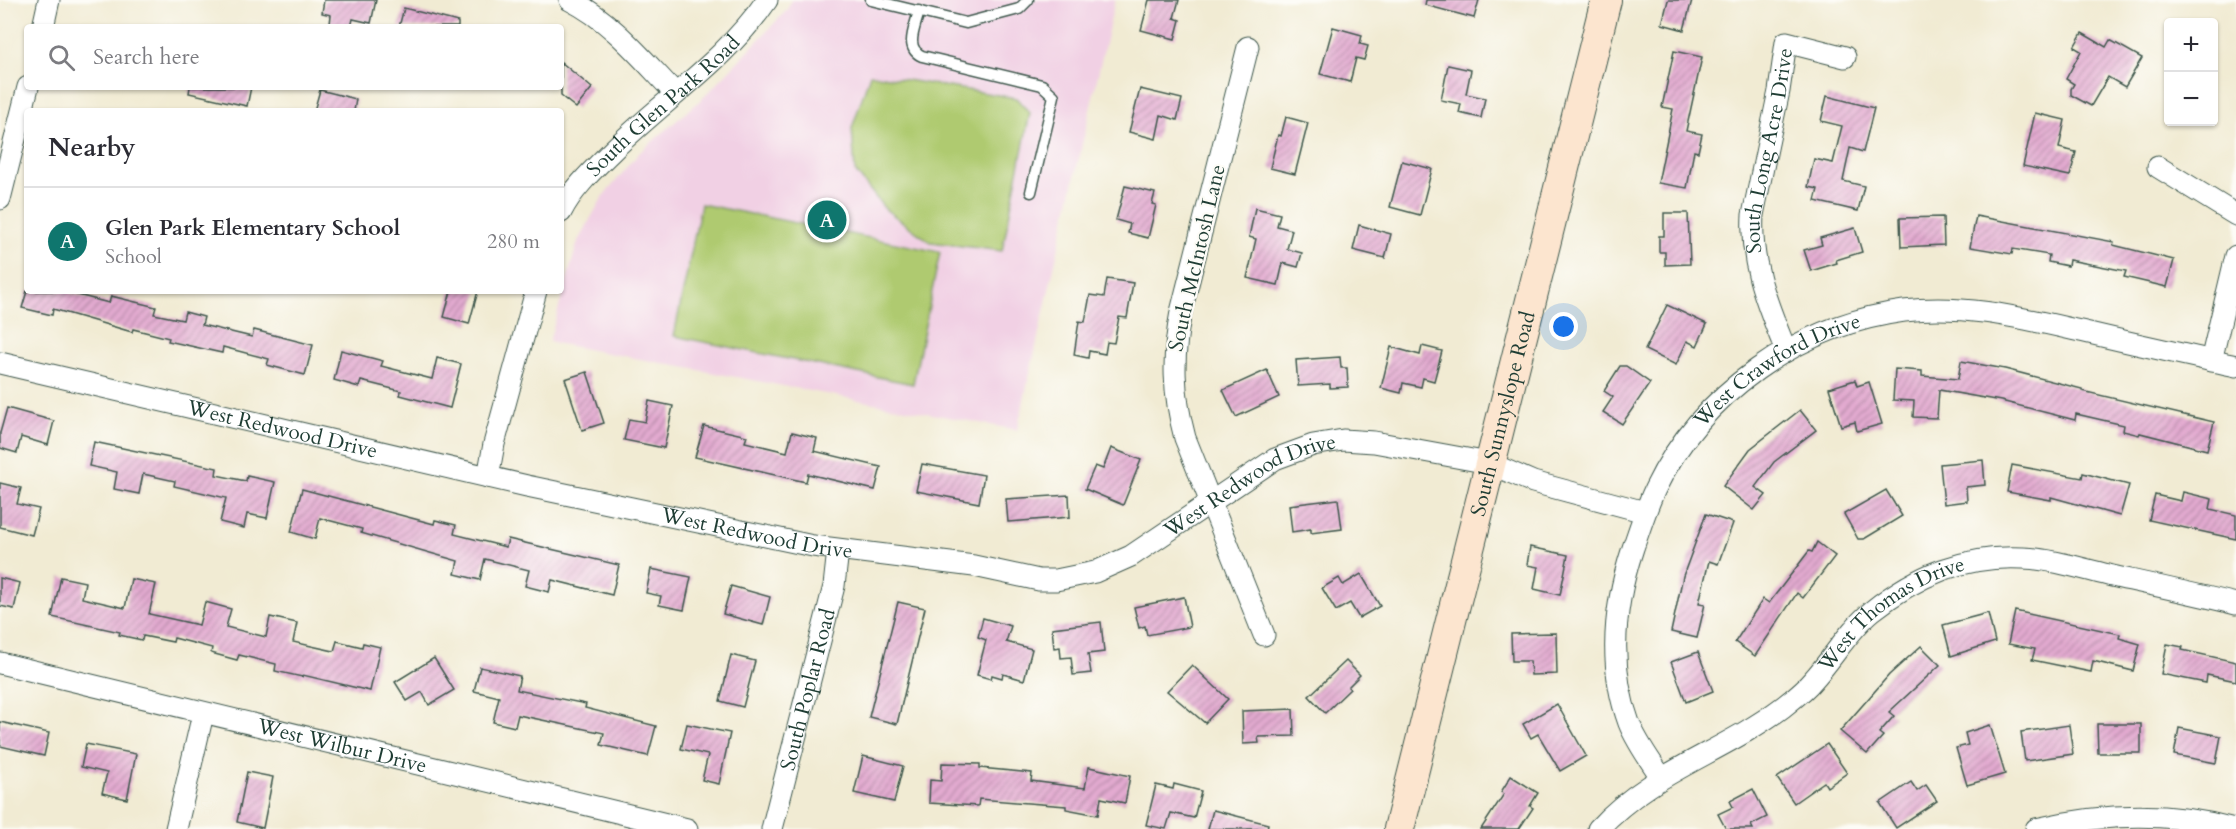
<!DOCTYPE html>
<meta charset="utf-8">
<style>
body{margin:0;font-family:Cardo,serif;background:#f7f7f7;color:#2b2b33}
.controls{position:absolute;right:18px;top:18px;display:grid;overflow:hidden;border-radius:6px;box-shadow:0 2px 4px #0004}
.controls button{width:54px;height:54px;display:grid;place-items:center;padding:0;border:0;border-bottom:2px solid #e1e1e2;background:#fff;color:#2b2b33;font:30px sans-serif}
.you{position:absolute;left:1564px;top:327px;width:21px;height:21px;margin:-15px;border:4px solid #fff;border-radius:50%;background:#1a73e8;box-shadow:0 0 0 9px #1a73e833}
.badge{display:grid;place-items:center;width:39px;height:39px;border-radius:50%;background:#0f766e;color:#fff;font-size:20px;font-weight:700}
.pin{position:absolute;translate:-50% -50%;border:3px solid #fff;box-shadow:0 2px 6px #0006}
.list{margin:0;padding:0;list-style:none}
h2{display:flex;justify-content:space-between;align-items:center;height:78px;margin:0;padding:0 24px;font-size:26px}
h2 small{font-size:20px;font-weight:400;color:#7c7c81}
.list li{display:grid;grid-template-columns:39px 1fr auto;gap:18px;align-items:center;box-sizing:border-box;height:108px;padding:0 24px;border-top:2px solid #e1e1e2}
.list b{display:block;font-size:22px;white-space:nowrap}
.list p{margin:0;font-size:20px;white-space:nowrap;color:#7c7c81}
.list em{font-size:20px;font-style:normal;color:#7c7c81}
.icon{flex:none;width:33px;height:33px;fill:none;stroke:currentColor;stroke-width:2;stroke-linecap:round;stroke-linejoin:round}
.map{position:relative;flex:none;width:2236px;height:829px;overflow:hidden}
.search{position:absolute;background:#fff;box-shadow:0 2px 4px #0004;left:24px;top:24px;width:540px;height:66px;display:flex;align-items:center;gap:15px;box-sizing:border-box;padding:0 21px;border-radius:6px;color:#7c7c81;font-size:22px}
.panel{position:absolute;background:#fff;box-shadow:0 2px 4px #0004;left:24px;top:108px;width:540px;height:186px;border-radius:6px}
.map>svg:first-child{display:block}
</style>
<div class="map">
<svg width="2236" height="829" viewBox="0 0 2236 829">
<defs>
<pattern id="building-hatch" width="6" height="6" patternUnits="userSpaceOnUse" patternTransform="scale(1.5)"><rect width="6" height="6" fill="#e3aad0"/><path d="M-1 1l2-2M0 6l6-6M5 7l2-2" fill="none" stroke="#b78caa"/></pattern>
</defs>
<rect width="100%" height="100%" fill="#fdfcf7"/>
<filter id="ink" filterUnits="userSpaceOnUse"><feTurbulence type="fractalNoise" baseFrequency=".0167" numOctaves="2"/><feDisplacementMap in="SourceGraphic" scale="12" xChannelSelector="R" yChannelSelector="G"/><feConvolveMatrix kernelMatrix="1 2 1 2 8 2 1 2 1" color-interpolation-filters="sRGB"/></filter>
<filter id="wash" filterUnits="userSpaceOnUse"><feTurbulence type="fractalNoise" baseFrequency=".008" numOctaves="4" result="noise"/><feDisplacementMap in="SourceGraphic" scale="24" xChannelSelector="R" yChannelSelector="G"/><feGaussianBlur stdDeviation="1.35" result="paint"/><feColorMatrix in="noise" values="0 0 0 0 0 0 0 0 0 0 0 0 0 0 0 0 0 1.4 0 .05"/><feComposite in="paint" operator="in"/></filter>
<g filter="url(#wash)">
<rect width="100%" height="100%" fill="#f1ebd3"/>
<!-- built -->
<path fill="#f1d0e4" d="M791 0H1115L1017 430 549 342 578 241 602 198 639 153 704 97 787 10Z"/>
<!-- garden -->
<g fill="#afca70" stroke="#678452" stroke-width="1.5">
<path d="M870 74 1016 98 1030 113 1002 251 930 242 885 209 855 171 852 128Z"/>
<path d="M701 204 940 252 913 384 674 336Z"/>
</g>
<g id="blocks">
<!-- building -->
<g fill="url(#building-hatch)">
<path d="M324 0H376L371 23 353 19 351 27 330 24 331 15 322 13Z"/>
<path d="M1149 0H1179L1174 18 1180 20 1175 39 1141 30Z"/>
<path d="M1426 0H1479L1474 18 1425 5Z"/>
<path d="M1668 0H1692L1684 30 1662 24Z"/>
<path d="M404 8 458 22V27H399Z"/>
<path d="M1333 27 1362 35 1360 44 1368 46 1364 60 1356 58 1350 82 1320 74Z"/>
<path d="M2082 33 2106 47 2110 40 2142 58 2125 87 2108 77 2091 106 2071 95V89L2074 84 2066 79 2081 51 2074 47Z"/>
<path d="M1674 51 1702 57 1686 131 1702 134 1698 152 1694 151 1687 188 1658 183 1673 109 1662 107Z"/>
<path d="M561 62 592 88 576 108 561 96Z"/>
<path d="M1448 65 1471 70 1466 94 1485 98 1481 118 1459 113 1461 104 1441 100Z"/>
<path d="M190 87H251L247 106 189 93Z"/>
<path d="M1140 89 1182 99 1177 120 1161 115 1156 139 1129 132Z"/>
<path d="M320 90 356 99 354 111H314Z"/>
<path d="M1827 96 1874 108 1863 152 1850 148 1843 181 1864 186 1858 211 1815 201 1818 189 1808 187 1814 159 1833 163 1842 126 1821 121Z"/>
<path d="M2035 113 2065 120 2059 148 2076 152 2070 176 2023 166Z"/>
<path d="M1286 117 1308 123 1295 174 1270 168 1278 135 1281 136Z"/>
<path d="M1402 161 1432 169 1420 215 1390 207Z"/>
<path d="M1125 186 1155 193 1152 204 1156 205 1148 238 1128 233 1130 224 1116 220Z"/>
<path d="M1255 208 1280 214 1277 226 1292 230 1287 249 1302 253 1298 267 1283 263 1278 285 1247 278 1256 239 1249 237Z"/>
<path d="M1664 213H1688L1690 264 1665 265V252H1659V236H1664Z"/>
<path d="M1976 216 2114 242 2113 245 2174 260 2167 287 2124 277 2126 271 2069 260 2068 266 2048 262 2049 255 2013 249 2012 254 1970 247Z"/>
<path d="M1943 217 1944 245 1901 247 1900 218Z"/>
<path d="M1359 225 1391 234 1385 258 1353 250Z"/>
<path d="M1855 228 1862 252 1836 260 1837 263 1811 271 1804 250 1822 245 1820 238Z"/>
<path d="M1107 279 1133 283 1127 318 1119 317 1114 343 1107 342 1105 354 1089 351 1088 358 1074 355 1079 321 1085 322 1090 295 1104 297Z"/>
<path d="M27 291H71L70 293 109 303 111 296 156 307 154 314 183 320 185 312 204 317 202 325 252 337 254 330 313 345 305 375 267 365 269 359 223 347 222 353 168 341 169 338 133 329 132 332 53 309 52 315 22 308Z"/>
<path d="M451 291H478L469 324 444 317Z"/>
<path d="M1667 305 1707 324 1697 346 1687 341 1676 365 1645 350Z"/>
<path d="M1422 346 1442 351 1434 381 1423 378 1421 387 1403 383 1401 393 1381 388 1391 347 1420 355Z"/>
<path d="M341 350 383 361 381 366 432 379 437 358 461 364 450 408 400 395 401 391 361 381 359 387 334 380Z"/>
<path d="M1340 357 1341 368H1347L1348 387 1330 388V384L1298 386 1296 360Z"/>
<path d="M1961 361 2005 369 2082 389V391L2214 422 2207 450 2140 433 2139 435 2123 431 2124 425 2076 414 2075 420 2001 401 1939 390 1937 418 1913 417 1914 401 1893 400 1895 369 1922 371V376L1958 379Z"/>
<path d="M1620 366H1626L1650 383 1622 424 1603 412 1613 397 1604 391Z"/>
<path d="M1267 370 1279 397 1236 417 1223 390Z"/>
<path d="M587 372 604 423 582 430 565 379Z"/>
<path d="M1855 380 1857 386 1869 382 1882 424 1857 431 1855 422 1841 426 1829 388Z"/>
<path d="M649 401 673 406 664 448 624 440 629 419 645 422Z"/>
<path d="M7 408 54 421 48 445 21 437 17 453 0 448V433Z"/>
<path d="M1800 410 1816 430 1774 462 1755 487 1766 495 1754 510 1723 486 1750 449Z"/>
<path d="M704 426 747 436 745 442 787 452 792 432 817 438 814 451 881 467 875 490 808 474 806 482 695 457Z"/>
<path d="M94 442 217 468 216 475 246 481 247 476 275 482 267 518 247 514 244 528 220 522 226 498 174 486 175 481 143 474 139 494 114 489 117 472 89 466Z"/>
<path d="M1111 448 1141 460 1123 505 1085 489 1095 466 1103 469Z"/>
<path d="M1983 460 1985 485 1966 487 1967 501 1944 504 1940 464Z"/>
<path d="M922 464 984 475 979 503 916 491Z"/>
<path d="M2012 465 2082 478 2083 473 2129 485 2120 516 2051 497V500L2007 492Z"/>
<path d="M0 483 21 488 17 504 39 509 32 535 0 527Z"/>
<path d="M302 489 434 524 435 520 456 525 454 534 506 547 508 539 619 565 612 595 552 580 549 592 525 586 529 570 485 559 480 580 455 574 458 561 361 533 362 529 320 518 315 539 291 532Z"/>
<path d="M1886 490 1902 516 1864 539H1858L1844 514Z"/>
<path d="M2183 492 2212 499 2210 509 2236 515V539L2149 520 2155 495 2181 501Z"/>
<path d="M1069 495 1070 517 1008 522 1006 499Z"/>
<path d="M1338 499 1342 529 1311 533V529L1292 532 1289 505Z"/>
<path d="M1706 514 1733 523 1718 564 1709 561 1699 603 1705 604 1697 638 1671 632 1683 576Z"/>
<path d="M1817 542 1835 556 1803 598 1797 593 1755 656 1735 642 1763 599 1769 603 1809 551 1812 552Z"/>
<path d="M1530 547 1568 555 1560 595 1534 589 1538 567 1527 565Z"/>
<path d="M651 569 691 577 684 610 659 605 661 596 646 593Z"/>
<path d="M1361 574 1380 606 1359 618 1350 603 1336 611 1322 588 1339 578 1343 585Z"/>
<path d="M61 577 85 582 82 598 125 608 131 579 156 584 149 614 199 625 205 602 231 609 226 627 266 637 270 617 297 623 293 642 334 651 337 641 362 647 363 643 380 647 370 691 303 675 302 677 275 671 276 664 239 655 237 660 211 653 212 648 174 638 173 642 143 636 142 640 119 635 120 632 52 617Z"/>
<path d="M0 578 20 583 14 609 0 606Z"/>
<path d="M731 586 770 597 763 625 723 614Z"/>
<path d="M1184 597 1190 627 1147 635 1145 626 1139 628 1134 607Z"/>
<path d="M898 602 925 608 897 724 869 717Z"/>
<path d="M2015 611 2120 634 2119 638 2140 644 2133 671 2093 661 2091 672 2032 660 2035 649 2008 644Z"/>
<path d="M1988 613 1995 642 1951 656 1943 625Z"/>
<path d="M983 618 1011 626 1006 642 1032 649 1024 680 1003 674 1002 678 992 675 991 679 977 675 986 640 978 637Z"/>
<path d="M1101 622 1104 652 1088 654 1091 673 1073 675 1071 657 1061 658 1060 647 1054 648 1052 628Z"/>
<path d="M1556 633 1557 674 1531 675 1530 661H1512L1511 634Z"/>
<path d="M2167 644 2183 647 2182 650 2236 662V681L2207 675 2206 683 2161 674Z"/>
<path d="M1921 646 1940 665 1889 712 1894 716 1879 733 1883 736 1867 754 1840 731 1889 675Z"/>
<path d="M1698 652 1713 691 1686 702 1671 662Z"/>
<path d="M731 655 755 661 743 707 720 701Z"/>
<path d="M434 658 454 690 429 705 422 692 407 701 395 682Z"/>
<path d="M1346 661 1360 675 1348 687 1350 689 1325 713 1309 696Z"/>
<path d="M1192 665 1228 699 1205 723 1167 691Z"/>
<path d="M480 667 520 676 517 690 586 704 585 708 656 726 648 756 601 745 604 733 518 715 515 727 493 722 499 697 474 691Z"/>
<path d="M1557 704 1586 756 1560 771 1538 734 1531 738 1523 724Z"/>
<path d="M1293 709 1294 736 1258 737 1259 743 1243 744 1242 711Z"/>
<path d="M0 722 49 733 44 756 0 746Z"/>
<path d="M687 724 730 733 719 784 702 780 708 755 681 749Z"/>
<path d="M2097 724H2141V753H2098Z"/>
<path d="M1990 725 2005 774 1967 785 1956 748 1968 745 1965 733Z"/>
<path d="M2069 725 2073 754 2025 761 2021 732Z"/>
<path d="M2179 728 2221 736 2216 763 2174 755Z"/>
<path d="M86 744 136 754 127 799 102 793 107 773 81 767Z"/>
<path d="M1827 744 1847 773 1827 787 1824 782 1794 803 1777 778Z"/>
<path d="M863 756 903 766 894 802 854 793Z"/>
<path d="M942 763 980 764V768L1032 773 1031 781 1085 788 1089 767 1130 776 1125 803 1101 798 1098 815 1066 809V806L979 799 978 806 929 803 930 780 941 781Z"/>
<path d="M247 772 273 777 263 828 237 822Z"/>
<path d="M1511 776 1538 793 1530 806 1533 808 1519 829H1481L1504 794 1501 792Z"/>
<path d="M1911 782 1917 791 1926 785 1937 801 1896 828 1880 803Z"/>
<path d="M1174 784 1201 791 1194 818 1171 813 1166 829 1146 825 1156 785 1173 789Z"/>
<path d="M1753 789 1767 817 1751 825 1753 829H1726L1718 814 1733 807 1730 801Z"/>
<path d="M1213 810 1268 824 1267 829H1208Z"/>
</g>
</g>
</g>
<g filter="url(#ink)">
<use href="#blocks" fill-opacity="0" stroke="#3e574c" stroke-width="1.5"/>
<g fill="none" stroke-linecap="round" stroke-linejoin="round">
<!-- lane casing -->
<g stroke="#3e574c" stroke-width="13">
<g id="lane">
<path d="M871 0 966 23 1019 9 1028 0"/>
<path d="M919 11C915 28 904 48 922 56L1042 85 1054 96 1031 192"/>
</g>
</g>
<!-- street casing -->
<g stroke="#3e574c" stroke-width="23">
<g id="street">
<path d="M570 0C612 21 643 60 675 93"/>
<path d="M43 27 49 0"/>
<path d="M1248 47 1181 312C1172 358 1173 393 1185 438L1264 635"/>
<path d="M2158 167 2236 215"/>
<path d="M0 199 28 87"/>
<path id="s1" d="M561 212C573 188 595 168 614 149 664 100 727 59 767 0"/>
<path id="s2" d="M1786 351C1768 305 1750 266 1753 215L1779 91 1786 42 1845 57"/>
<path d="M2211 361 2236 256"/>
<path id="s3" d="M0 363 527 486 813 546 974 566 1039 580H1056L1095 572 1131 556 1275 459 1313 445 1343 440 1374 442 1489 463 1533 482 1645 512"/>
<path d="M488 477 494 444 536 291"/>
<path id="s4" d="M0 663 687 829"/>
<path id="s5" d="M1661 777C1650 760 1637 743 1629 723 1608 666 1614 605 1633 548 1640 528 1646 508 1655 489 1701 393 1799 325 1904 311 1965 303 2026 319 2085 332 2135 344 2186 355 2236 366"/>
<path d="M176 829 203 714"/>
<path id="s6" d="M772 829 834 586 838 550"/>
<path id="s7" d="M1598 829C1650 772 1722 753 1783 707 1793 699 1805 690 1813 680 1833 658 1849 630 1872 611 1917 575 1964 555 2023 558 2052 559 2083 569 2112 576 2153 585 2195 594 2236 604"/>
<path d="M2036 829C2102 813 2170 811 2235 829"/>
</g>
</g>
<!-- secondary casing -->
<g stroke="#3e574c" stroke-width="32">
<g id="secondary">
<path id="s8" d="M1399 829 1606 0"/>
</g>
</g>
<!-- lane -->
<use href="#lane" stroke="#fff" stroke-width="10"/>
<!-- street -->
<use href="#street" stroke="#fff" stroke-width="21"/>
<!-- secondary -->
<use href="#secondary" stroke="#fce5cf" stroke-width="30"/>
</g>
</g>
<g text-anchor="middle" dominant-baseline="central" stroke-width="4.5" stroke-linejoin="round" paint-order="stroke">
<!-- street labels -->
<g font-size="21" fill="#1f3d34" stroke="#fdfcf7">
<text stroke="none"><textPath href="#s1" startOffset="148">South Glen Park Road</textPath></text>
<text stroke="none"><textPath href="#s2" startOffset="207">South Long Acre Drive</textPath></text>
<text transform="translate(1197 258) rotate(-77)">South McIntosh Lane</text>
<text stroke="none"><textPath href="#s5" startOffset="480">West Crawford Drive</textPath></text>
<text stroke="none"><textPath href="#s8" startOffset="428">South Sunnyslope Road</textPath></text>
<text stroke="none"><textPath href="#s3" startOffset="290">West Redwood Drive</textPath></text>
<text stroke="none"><textPath href="#s3" startOffset="1298">West Redwood Drive</textPath></text>
<text stroke="none"><textPath href="#s3" startOffset="776">West Redwood Drive</textPath></text>
<text stroke="none"><textPath href="#s7" startOffset="368">West Thomas Drive</textPath></text>
<text stroke="none"><textPath href="#s6" startOffset="144">South Poplar Road</textPath></text>
<text stroke="none"><textPath href="#s4" startOffset="352">West Wilbur Drive</textPath></text>
</g>
</g>
</svg>
<div class="controls">
<button>+</button>
<button>−</button>
</div>
<div class="you"></div>
<div class="pin badge" style="left:827px;top:220px">A</div>
<div class="search"><svg class="icon" aria-label="search" viewBox="0 0 24 24"><circle cx="10" cy="10" r="6"/><path d="M15 15l6 6"/></svg>Search here</div>
<section class="panel">
<h2>Nearby<small></small></h2>
<ul class="list">
<li><span class="badge">A</span><div><b>Glen Park Elementary School</b><p>School</p></div><em>280 m</em></li>
</ul>
</section>
</div>
